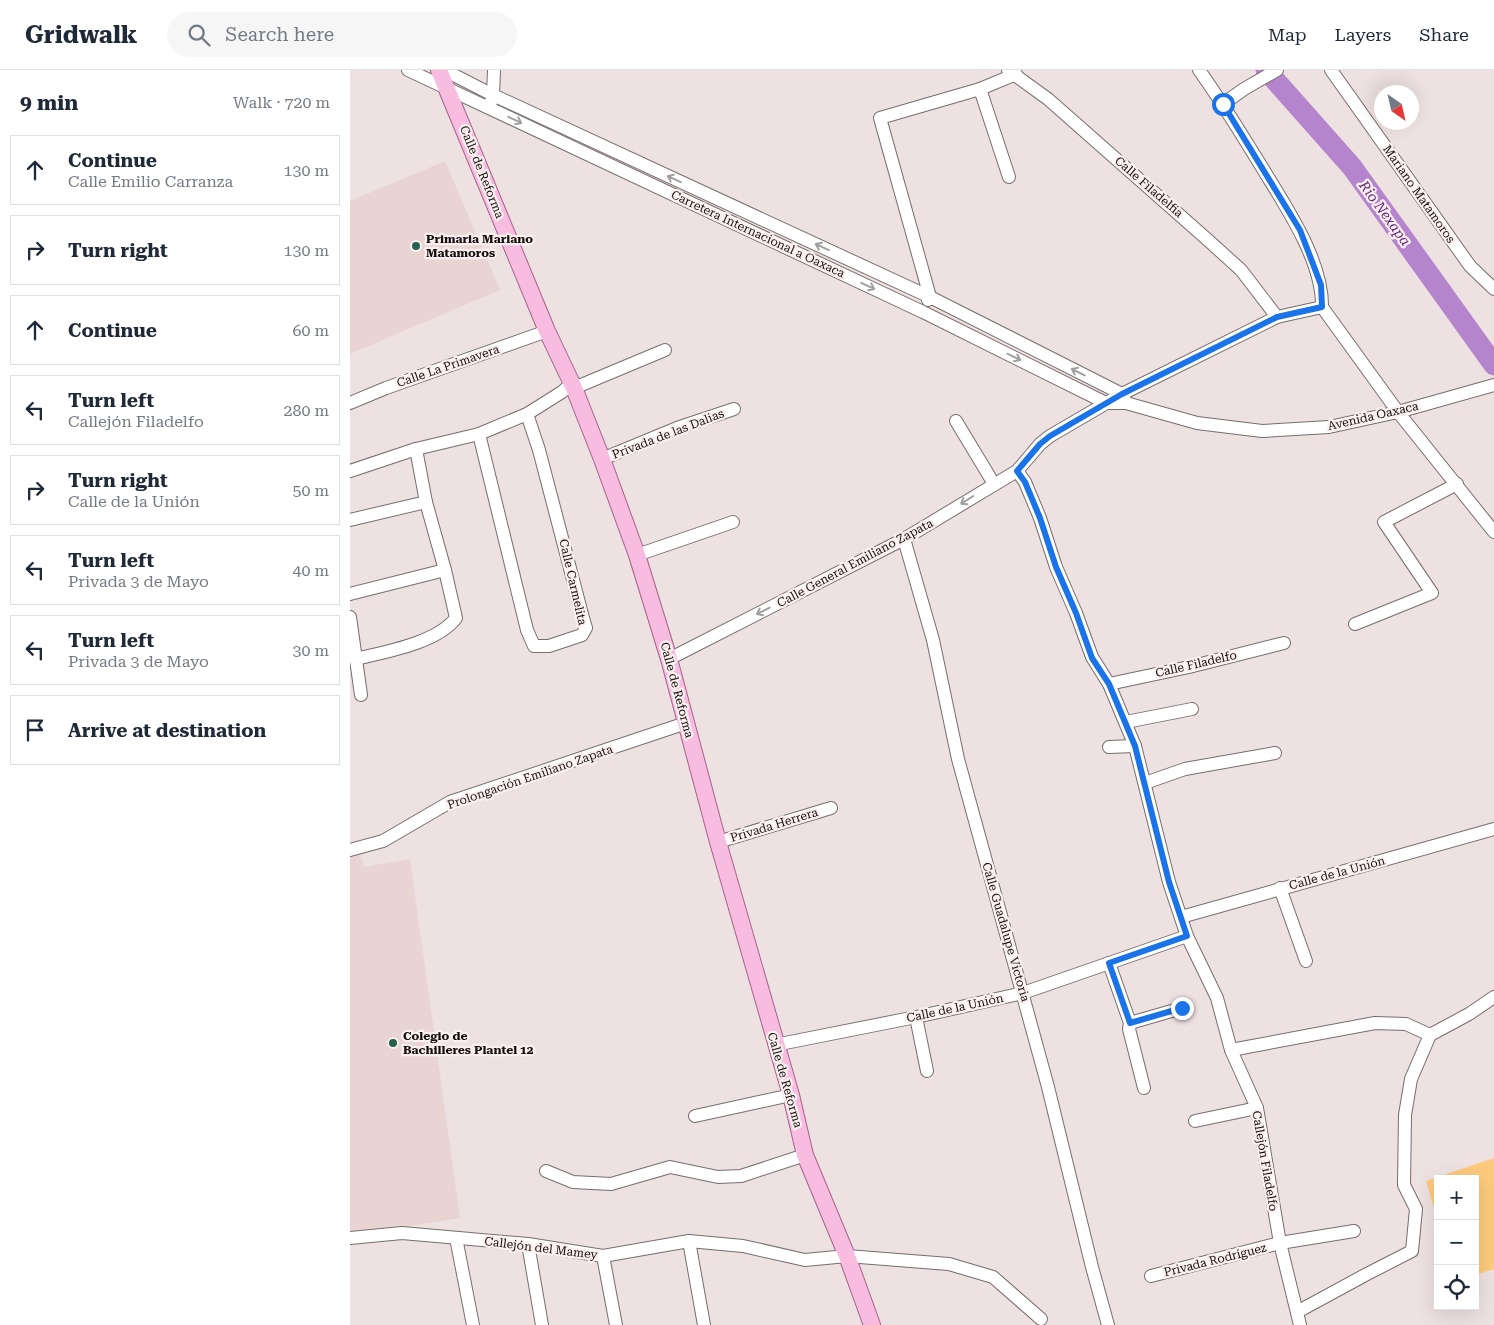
<!DOCTYPE html>
<meta charset="utf-8">
<style>
body{margin:0;font-family:"Roboto Serif",serif;background:#f6f6f7;color:#1f2937}
.controls{position:absolute;right:15px;bottom:15px;display:grid;overflow:hidden;border-radius:0px;box-shadow:0 5px 20px #0002}
.controls button{width:45px;height:45px;display:grid;place-items:center;padding:0;border:0;border-bottom:1px solid #e0e1e3;background:#fff;color:#1f2937;font:25px sans-serif}
.compass{position:absolute;left:1024px;top:15px;width:45px;height:45px;border-radius:50%;background:#fff;box-shadow:0 5px 20px #0002;rotate:146deg}
.stop{position:absolute;width:15px;height:15px;margin:-11px;border:4px solid #1a73e8;border-radius:50%;background:#fff}
.stop.end{background:#1a73e8;border-color:#fff;box-shadow:0 1px 5px #0008}
.list{margin:0;padding:0;list-style:none}
h2{display:flex;justify-content:space-between;align-items:center;height:65px;margin:0;padding:0 20px;font-size:21px}
h2 small{font-size:16px;font-weight:400;color:#747a83}
.list li{display:grid;grid-template-columns:32px 1fr auto;gap:15px;align-items:center;box-sizing:border-box;height:70px;margin:0 10px 10px;padding:0 10px;border:1px solid #e0e1e3;border-radius:0px}
.list b{display:block;font-size:19px;white-space:nowrap}
.list p{margin:0;font-size:16px;white-space:nowrap;color:#747a83}
.list em{font-size:16px;font-style:normal;color:#747a83}
.icon{flex:none;width:28px;height:28px;fill:none;stroke:currentColor;stroke-width:2;stroke-linecap:round;stroke-linejoin:round}
.map{position:relative;flex:none;width:1144px;height:1255px;overflow:hidden}
header{display:flex;align-items:center;gap:30px;box-sizing:border-box;height:70px;padding:0 25px;background:#fff;border-bottom:1px solid #e0e1e3}
header strong{font-size:24px}
nav{display:flex;gap:28px;margin-inline-start:auto;font-size:18px}
.search{width:350px;height:45px;background:#f6f6f7;display:flex;align-items:center;gap:12px;box-sizing:border-box;padding:0 18px;border-radius:28px;color:#747a83;font-size:19px}
main{display:flex}
aside{flex:1;background:#fff}
.map>svg:first-child{display:block}
</style>
<header>
<strong>Gridwalk</strong>
<div class="search"><svg class="icon" aria-label="search" viewBox="0 0 24 24"><circle cx="10" cy="10" r="6"/><path d="M15 15l6 6"/></svg>Search here</div>
<nav><a>Map</a><a>Layers</a><a>Share</a></nav>
</header>
<main>
<aside>
<h2>9 min<small>Walk · 720 m</small></h2>
<ul class="list">
<li><svg class="icon" aria-label="ahead" viewBox="0 0 24 24"><path d="M12 20V5M6 11l6-6 6 6"/></svg><div><b>Continue</b><p>Calle Emilio Carranza</p></div><em>130 m</em></li>
<li><svg class="icon" aria-label="right" viewBox="0 0 24 24"><path d="M7 20v-9h11M14 6l5 5-5 5"/></svg><div><b>Turn right</b></div><em>130 m</em></li>
<li><svg class="icon" aria-label="ahead" viewBox="0 0 24 24"><path d="M12 20V5M6 11l6-6 6 6"/></svg><div><b>Continue</b></div><em>60 m</em></li>
<li><svg class="icon" aria-label="left" viewBox="0 0 24 24"><path d="M17 20v-9H6M10 6l-5 5 5 5"/></svg><div><b>Turn left</b><p>Callejón Filadelfo</p></div><em>280 m</em></li>
<li><svg class="icon" aria-label="right" viewBox="0 0 24 24"><path d="M7 20v-9h11M14 6l5 5-5 5"/></svg><div><b>Turn right</b><p>Calle de la Unión</p></div><em>50 m</em></li>
<li><svg class="icon" aria-label="left" viewBox="0 0 24 24"><path d="M17 20v-9H6M10 6l-5 5 5 5"/></svg><div><b>Turn left</b><p>Privada 3 de Mayo</p></div><em>40 m</em></li>
<li><svg class="icon" aria-label="left" viewBox="0 0 24 24"><path d="M17 20v-9H6M10 6l-5 5 5 5"/></svg><div><b>Turn left</b><p>Privada 3 de Mayo</p></div><em>30 m</em></li>
<li><svg class="icon" aria-label="arrive" viewBox="0 0 24 24"><path d="M6 21V4h12l-3 4 3 4H6"/></svg><div><b>Arrive at destination</b></div></li>
</ul>
</aside>
<div class="map">
<svg width="1144" height="1255" viewBox="0 0 1144 1255">
<rect width="100%" height="100%" fill="#eee1e2"/>
<!-- built -->
<g fill="#e9d4d4">
<path d="M95 91 150 220 0 284V131Z"/>
<path d="M10 783 14 797 60 789 110 1148 0 1166V785Z"/>
</g>
<!-- green -->
<path fill="#fdca7d" d="M1144 1088V1199L1125 1205V1109H1088V1151L1076 1111Z"/>
<g fill="none" stroke-linecap="round" stroke-linejoin="round">
<!-- river -->
<path stroke="#b484cd" stroke-width="21" d="M916 0 1002 97 1144 295"/>
<!-- minor casing -->
<g stroke="#776d6d" stroke-width="14">
<g id="minor">
<path d="M58 0 573 242 756 333H776L847 353 912 361 979 357 1048 342 1144 315"/>
<path d="M94 0 143 25 580 227 772 324 776 333"/>
<path d="M658 0 698 29 859 171 891 200 927 247"/>
<path d="M849 0C872 32 892 65 913 99 936 137 973 191 972 237L1048 342 1144 462"/>
<path d="M981 0 1120 196 1144 219"/>
<path d="M630 19 659 107"/>
<path d="M141 32 143 25 144 0"/>
<path d="M873 34 894 19 927 0"/>
<path d="M578 230 580 227 530 48 630 19 666 4"/>
<path d="M224 318 315 280"/>
<path d="M0 333 36 318 197 261"/>
<path d="M606 351 644 414"/>
<path d="M129 364 177 560 184 576H199L232 565 236 558 233 548 189 380 177 344"/>
<path d="M252 389 327 358 384 339"/>
<path d="M0 401 66 379 129 364 177 344 212 322 221 314"/>
<path d="M667 401 675 412 690 448 706 497 726 543 742 587 759 614 785 676 819 812 837 866 867 928 881 980 907 1038 930 1173 950 1255"/>
<path d="M0 450 76 432"/>
<path d="M554 469 583 570 608 689 698 1017 742 1197 758 1255"/>
<path d="M287 485 383 452"/>
<path d="M0 524 95 500"/>
<path d="M0 547 11 625"/>
<path d="M1005 554 1082 523 1034 452 1107 414"/>
<path d="M5 589C35 582 87 573 106 548L95 500 76 432 66 379"/>
<path d="M319 589 554 469 667 401 690 374 700 366 772 324 927 247 972 237"/>
<path d="M759 614 839 597 934 573"/>
<path d="M776 652 842 639"/>
<path d="M759 677 785 676"/>
<path d="M795 713 835 699 925 683"/>
<path d="M368 772 481 738"/>
<path d="M0 780 33 771 100 732 336 653"/>
<path d="M930 818 956 891"/>
<path d="M831 847 1144 759"/>
<path d="M759 893 780 953 832 938"/>
<path d="M566 947 577 1001"/>
<path d="M780 953 779 959 794 1018"/>
<path d="M425 975 566 947 673 923 837 866"/>
<path d="M881 980 1025 953 1056 954 1080 965 1119 944 1144 927"/>
<path d="M345 1046 441 1025"/>
<path d="M845 1051 907 1038"/>
<path d="M196 1101 223 1112 261 1114 320 1097 368 1107 391 1106 455 1085"/>
<path d="M0 1168 52 1163 178 1174 253 1186 339 1171 393 1176 455 1190 497 1186 599 1194 643 1207 691 1249"/>
<path d="M106 1168 123 1255"/>
<path d="M339 1171 354 1255"/>
<path d="M178 1174 192 1255"/>
<path d="M253 1186 266 1255"/>
<path d="M801 1206 930 1173 1004 1161"/>
<path d="M947 1242 1017 1204 1062 1181 1066 1139 1054 1115 1055 1045 1061 1009 1080 965"/>
</g>
</g>
<!-- major casing -->
<g stroke="#a56389" stroke-width="18">
<path id="major" d="M89 0 197 261 224 318 252 389 287 485 319 589 368 772 441 1025 455 1085 497 1186 522 1255"/>
</g>
<!-- minor -->
<use href="#minor" stroke="#fff" stroke-width="12"/>
<!-- major -->
<use href="#major" stroke="#f8bce0" stroke-width="16"/>
</g>
<!-- one-way arrows -->
<defs><path id="oneway-shaft" d="M-6 0H5M1.5-3L5.5 0L1.5 3" fill="none" stroke-width="1.6" stroke-linecap="round" stroke-linejoin="round" transform="scale(1.25)"/></defs>
<g stroke="#a19f9f">
<use href="#oneway-shaft" transform="translate(165 50) rotate(25)"/>
<use href="#oneway-shaft" transform="translate(324 109) rotate(-155)"/>
<use href="#oneway-shaft" transform="translate(472 177) rotate(-155)"/>
<use href="#oneway-shaft" transform="translate(518 216) rotate(25)"/>
<use href="#oneway-shaft" transform="translate(664 287) rotate(26)"/>
<use href="#oneway-shaft" transform="translate(728 302) rotate(-154)"/>
<use href="#oneway-shaft" transform="translate(617 430) rotate(148)"/>
<use href="#oneway-shaft" transform="translate(413 541) rotate(153)"/>
</g>
<g fill="none" stroke-linecap="round" stroke-linejoin="round">
<!-- route -->
<path stroke="#1a73e8" stroke-width="6" d="M832 938 780 953 759 893 837 866 819 812 785 676 759 614 742 588 726 543 706 497 690 448 675 412 667 401 690 374 700 366 772 324 927 247 972 237 971 215 950 160 873 34"/>
</g>
<!-- markers -->
<g fill="#23624f" stroke="#fbefef" stroke-width="2">
<circle cx="66" cy="176" r="5"/>
<circle cx="43" cy="973" r="5"/>
</g>
<g text-anchor="middle" dominant-baseline="central" stroke-width="4.5" stroke-linejoin="round" paint-order="stroke">
<!-- street labels -->
<g font-size="12" fill="#130f0f" stroke="#fbefef">
<text transform="translate(132 102) rotate(68)">Calle de Reforma</text>
<text transform="translate(799 117) rotate(41)">Calle Filadelfia</text>
<text transform="translate(1069 124) rotate(55)">Mariano Matamoros</text>
<text transform="translate(408 164) rotate(25)">Carretera Internacional a Oaxaca</text>
<text transform="translate(98 296) rotate(-19)">Calle La Primavera</text>
<text transform="translate(1023 346) rotate(-13)">Avenida Oaxaca</text>
<text transform="translate(318 364) rotate(-21)">Privada de las Dalias</text>
<text transform="translate(505 493) rotate(-28)">Calle General Emiliano Zapata</text>
<text transform="translate(223 512) rotate(77)">Calle Carmelita</text>
<text transform="translate(846 594) rotate(-13)">Calle Filadelfo</text>
<text transform="translate(327 620) rotate(75)">Calle de Reforma</text>
<text transform="translate(180 707) rotate(-19)">Prolongación Emiliano Zapata</text>
<text transform="translate(424 755) rotate(-17)">Privada Herrera</text>
<text transform="translate(987 803) rotate(-15)">Calle de la Unión</text>
<text transform="translate(656 862) rotate(74)">Calle Guadalupe Victoria</text>
<text transform="translate(605 938) rotate(-12)">Calle de la Unión</text>
<text transform="translate(435 1010) rotate(74)">Calle de Reforma</text>
<text transform="translate(915 1091) rotate(80)">Callejón Filadelfo</text>
<text transform="translate(191 1178) rotate(7)">Callejón del Mamey</text>
<text transform="translate(865 1190) rotate(-14)">Privada Rodríguez</text>
</g>
<!-- poi labels -->
<g font-size="12" font-weight="bold" fill="#130f0f" stroke="#fbefef" text-anchor="start">
<text x="76" y="169">Primaria Mariano<tspan x="76" dy="14">Matamoros</tspan></text>
<text x="53" y="966">Colegio de<tspan x="53" dy="14">Bachilleres Plantel 12</tspan></text>
</g>
<!-- water labels -->
<g font-size="14" font-style="italic" fill="#61257b" stroke="#fbefef">
<text transform="translate(1035 143) rotate(54)">Rio Nexapa</text>
</g>
</g>
</svg>
<div class="controls">
<button>+</button>
<button>−</button>
<button><svg class="icon" aria-label="locate" viewBox="0 0 24 24"><circle cx="12" cy="12" r="6"/><path d="M12 2v4M12 18v4M2 12h4M18 12h4"/></svg></button>
</div>
<svg class="compass" viewBox="-18 -18 36 36"><path d="M0-13l5 13h-10z" fill="#e53935"/><path d="M0 13l5-13h-10z" fill="#747a83"/></svg>
<div class="stop" style="left:873px;top:34px"></div>
<div class="stop end" style="left:832px;top:938px"></div>
</div>
</main>
